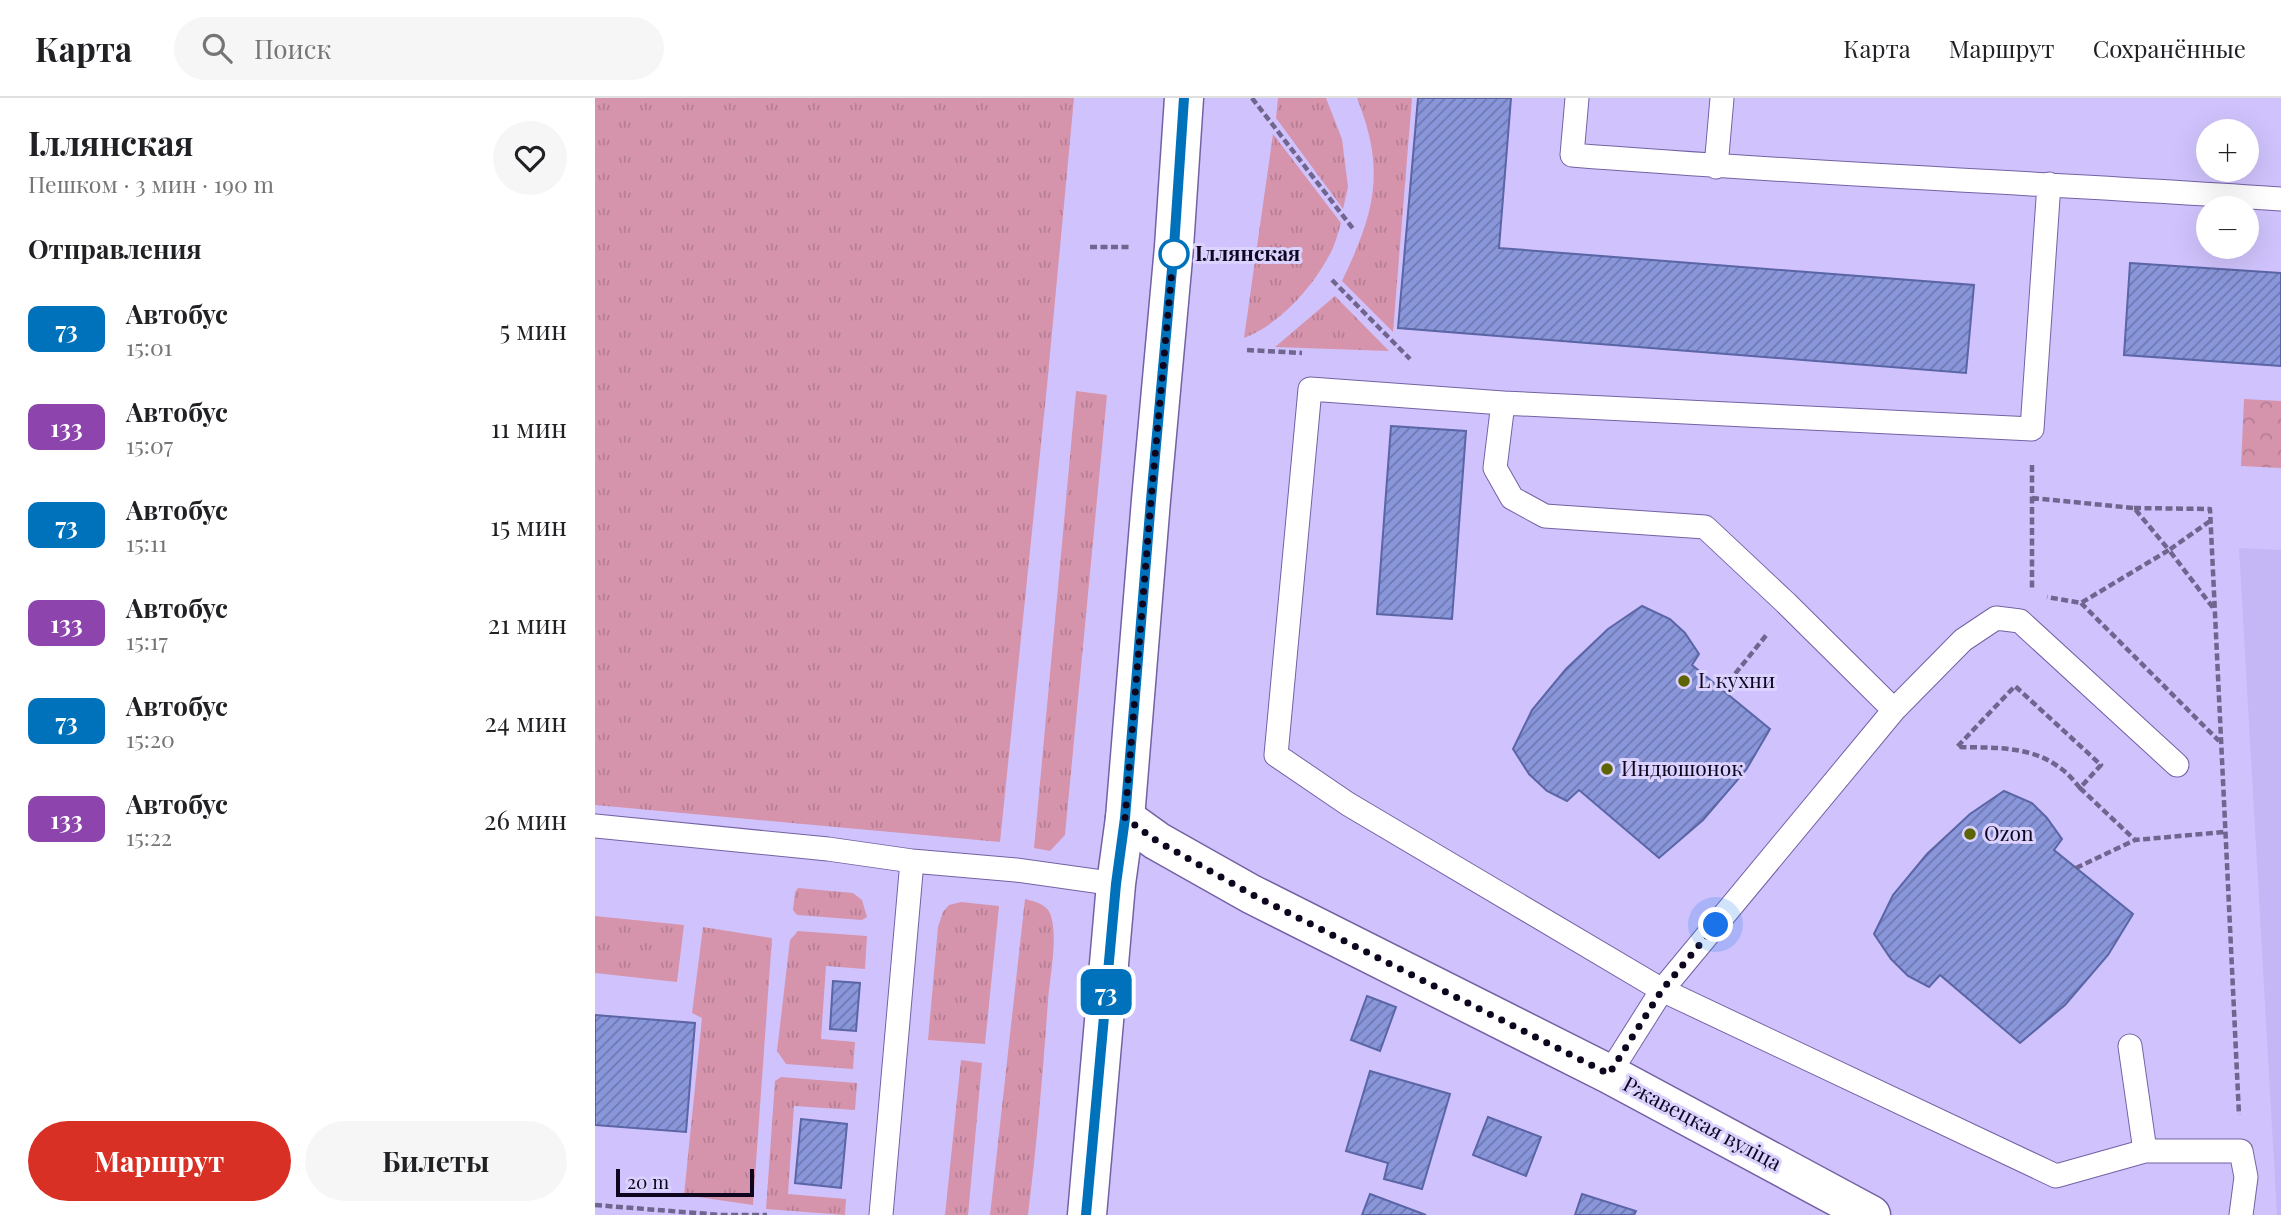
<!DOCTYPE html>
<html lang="ru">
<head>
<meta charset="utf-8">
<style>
  body { margin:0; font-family:"Playfair Display",serif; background:#f6f6f6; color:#202124; height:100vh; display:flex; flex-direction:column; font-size:26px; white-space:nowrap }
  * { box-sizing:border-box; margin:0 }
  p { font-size:23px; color:#757577 }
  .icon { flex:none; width:38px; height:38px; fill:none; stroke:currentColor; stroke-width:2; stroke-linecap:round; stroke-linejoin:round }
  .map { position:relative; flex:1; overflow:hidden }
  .panel { display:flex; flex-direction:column; background:#fff; width:595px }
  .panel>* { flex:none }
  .badge { padding:0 14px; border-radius:10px; font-size:24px; line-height:46px }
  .controls { position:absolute; left:1601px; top:21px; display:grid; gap:14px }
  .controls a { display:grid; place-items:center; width:63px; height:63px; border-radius:50%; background:#fff; box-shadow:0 7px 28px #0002; font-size:35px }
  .scale { position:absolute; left:21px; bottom:18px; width:138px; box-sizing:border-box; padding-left:7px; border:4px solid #0e061e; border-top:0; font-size:19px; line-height:24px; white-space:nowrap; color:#0e061e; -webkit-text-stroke:5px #dcd2ff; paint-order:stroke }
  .you { position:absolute; width:35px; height:35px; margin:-18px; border:5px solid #fff; border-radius:50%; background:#1a73e8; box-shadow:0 0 0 10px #1a73e833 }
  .map>.badge { position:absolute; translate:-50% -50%; box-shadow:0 0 0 4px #fff }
  h2 { padding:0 28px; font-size:26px; line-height:63px }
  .round { display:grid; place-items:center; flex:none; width:74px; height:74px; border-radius:37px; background:#f6f6f6 }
  .summary { display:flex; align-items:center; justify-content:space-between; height:119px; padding:0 28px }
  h1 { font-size:33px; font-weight:700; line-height:52px }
  .action { display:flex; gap:14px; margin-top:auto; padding:14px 28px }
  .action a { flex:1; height:80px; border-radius:42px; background:#d93025; color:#fff; font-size:28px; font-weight:700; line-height:80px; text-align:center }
  .action a+a { background:#f6f6f6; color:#202124 }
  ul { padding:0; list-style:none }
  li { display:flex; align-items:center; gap:21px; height:98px; padding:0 28px }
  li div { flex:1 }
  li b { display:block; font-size:26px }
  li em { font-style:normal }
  li .badge { min-width:77px; font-weight:700; text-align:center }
  header { display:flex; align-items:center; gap:42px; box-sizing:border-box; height:98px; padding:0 35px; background:#fff; border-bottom:2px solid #e0e0e0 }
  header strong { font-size:33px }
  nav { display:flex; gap:38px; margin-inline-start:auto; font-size:24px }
  .search { width:490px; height:63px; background:#f6f6f6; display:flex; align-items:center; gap:18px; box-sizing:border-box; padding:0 24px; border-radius:38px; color:#757577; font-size:26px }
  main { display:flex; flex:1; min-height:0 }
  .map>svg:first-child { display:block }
</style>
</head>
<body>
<header>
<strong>Карта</strong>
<div class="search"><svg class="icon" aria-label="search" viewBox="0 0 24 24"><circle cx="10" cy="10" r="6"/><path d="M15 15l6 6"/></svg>Поиск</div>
<nav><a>Карта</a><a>Маршрут</a><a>Сохранённые</a></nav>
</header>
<main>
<section class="panel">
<div class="summary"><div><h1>Іллянская</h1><p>Пешком · 3 мин · 190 m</p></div><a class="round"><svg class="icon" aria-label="heart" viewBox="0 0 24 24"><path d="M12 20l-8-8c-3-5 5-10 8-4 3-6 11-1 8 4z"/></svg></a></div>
<h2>Отправления</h2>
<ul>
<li><span class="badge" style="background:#0072bc;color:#fff">73</span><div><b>Автобус</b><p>15:01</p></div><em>5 мин</em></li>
<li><span class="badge" style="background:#8e44ad;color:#fff">133</span><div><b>Автобус</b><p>15:07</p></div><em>11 мин</em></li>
<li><span class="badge" style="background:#0072bc;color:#fff">73</span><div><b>Автобус</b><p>15:11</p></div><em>15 мин</em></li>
<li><span class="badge" style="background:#8e44ad;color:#fff">133</span><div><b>Автобус</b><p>15:17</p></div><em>21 мин</em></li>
<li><span class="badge" style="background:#0072bc;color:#fff">73</span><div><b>Автобус</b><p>15:20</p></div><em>24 мин</em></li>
<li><span class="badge" style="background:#8e44ad;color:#fff">133</span><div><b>Автобус</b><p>15:22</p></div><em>26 мин</em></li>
</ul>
<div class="action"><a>Маршрут</a><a>Билеты</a></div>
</section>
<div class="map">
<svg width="1686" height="1117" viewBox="0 0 1686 1117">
  <defs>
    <pattern id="grass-tufts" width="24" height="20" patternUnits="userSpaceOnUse" patternTransform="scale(1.75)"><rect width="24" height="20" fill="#d594ac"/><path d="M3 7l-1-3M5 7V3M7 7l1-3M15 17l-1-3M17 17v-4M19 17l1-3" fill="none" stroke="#b67e94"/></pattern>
    <pattern id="park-crowns" width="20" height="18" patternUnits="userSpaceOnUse" patternTransform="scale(1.75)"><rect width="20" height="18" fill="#d594ac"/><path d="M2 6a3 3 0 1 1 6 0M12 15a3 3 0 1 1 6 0" fill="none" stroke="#b67e94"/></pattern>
    <pattern id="building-hatch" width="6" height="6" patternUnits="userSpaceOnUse" patternTransform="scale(1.75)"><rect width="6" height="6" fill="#8996da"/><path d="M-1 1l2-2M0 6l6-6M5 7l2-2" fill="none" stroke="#6e78b0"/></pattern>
  </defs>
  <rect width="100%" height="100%" fill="#d0c3fd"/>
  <!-- built -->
  <path fill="#c5b6f6" d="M1644 450 1686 452V1117H1682Z"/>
  <!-- grass -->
  <path fill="url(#grass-tufts)" d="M0 0H479L452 288 405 744 0 707Z
    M683 0H731L747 41 753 89 748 111 681 20Z
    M762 0H817L798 234 747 183C780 114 791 73 762 0Z
    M678 36 746 125C743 135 740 147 735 156 717 190 685 226 649 240Z
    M740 198 794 253 680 249Z
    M481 293 512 297 470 737 455 753 439 750Z
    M203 790 258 795 267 802 272 819 267 822 202 817 198 812 200 794Z
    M430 801C442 804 455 807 457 822 462 847 455 877 453 903 448 974 442 1046 433 1117H395Z
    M366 804 404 808 390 946 333 942 343 829 348 814 354 807Z
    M0 818 89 827 82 884 0 875Z
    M108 829 177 840 158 1107 89 1097 107 920 97 915Z
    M203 833 272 838 270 871 231 868 226 941 260 944 258 971 191 966 182 953 195 842Z
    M366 962 387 965 373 1117H350Z
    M186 979 262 985 260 1012 199 1008 193 1096 251 1101 250 1117 171 1111 180 983Z"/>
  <!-- park -->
  <path fill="url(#park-crowns)" d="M1649 301 1686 303V370L1646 368Z"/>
  <!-- building -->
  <path fill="url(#building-hatch)" stroke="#5b65a6" stroke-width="2" d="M823 0H916L904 150 1379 187 1371 275 803 230Z
    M1535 165 1686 175V268L1529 257Z
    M796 328 871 333 857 521 782 516Z
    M1047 508 1075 521 1090 535 1104 556 1097 567 1175 631 1151 672 1108 722 1064 760 984 692 972 703 952 693 934 676 918 651 937 612 971 571 1013 531Z
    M1409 693 1437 705 1452 720 1467 741 1459 752 1538 816 1513 857 1470 907 1425 945 1345 877 1334 889 1313 878 1296 861 1279 836 1298 797 1332 756 1375 716Z
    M238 883 265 885 261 933 235 931Z
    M772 898 801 909 785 953 756 942Z
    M0 917 100 925 91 1034 0 1027Z
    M775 973 855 996 827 1091 789 1081 793 1065 751 1053Z
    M893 1019 946 1039 931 1078 878 1057Z
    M206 1021 252 1026 246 1090 200 1085Z
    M775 1096 831 1117H767Z
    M987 1096 1041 1113 1039 1117H980Z"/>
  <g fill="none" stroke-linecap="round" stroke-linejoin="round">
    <defs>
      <path id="service" d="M982 0 977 57C1213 76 1450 85 1686 101
        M1121 69 1127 0
        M1454 86 1437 331 908 305 715 291 681 657 753 706 1067 892 1461 1078 1550 1053 1535 948
        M908 305 900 370 917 400 950 418 1110 429 1191 505 1299 612
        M0 728 233 751 317 763 421 772 521 786
        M1014 976 1067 892 1299 612 1368 542 1401 520 1425 523 1582 667
        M1550 1053H1646L1651 1079 1646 1117
        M286 1117 317 763"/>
      <path id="minor" d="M530 720 562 743 656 796 1014 976 1276 1117"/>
      <path id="tertiary" d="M492 1117 521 786 530 720 556 402 579 149 589 0"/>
    </defs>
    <!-- service casing -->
    <use href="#service" stroke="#7461a4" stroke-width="25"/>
    <!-- minor casing -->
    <use href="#minor" stroke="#7461a4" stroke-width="41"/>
    <!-- tertiary casing -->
    <use href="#tertiary" stroke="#7461a4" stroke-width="41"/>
    <!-- path -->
    <path stroke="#6f658e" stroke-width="4.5" stroke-dasharray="7 3.5" stroke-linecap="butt" d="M657 0 759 132
      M495 149H536
      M737 182 815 261
      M652 252 707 255
      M1437 367V491
      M1437 400 1539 410 1574 452 1486 505 1452 499
      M1539 410 1615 411 1644 1017
      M1615 423 1574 452 1619 511
      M1486 505 1624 643
      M1127 592 1173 535
      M1485 690C1479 683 1473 675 1465 670 1436 647 1397 650 1362 649L1420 588 1506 667 1485 690 1540 742 1629 734
      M1481 770 1540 742
      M0 1107 126 1117H172"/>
    <!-- service -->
    <use href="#service" stroke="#fff" stroke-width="23"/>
    <!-- minor -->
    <use href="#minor" stroke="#fff" stroke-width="38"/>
    <!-- tertiary -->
    <use href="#tertiary" stroke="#fff" stroke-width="38"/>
  </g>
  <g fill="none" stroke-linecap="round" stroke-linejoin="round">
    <defs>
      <path id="line" d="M491 1117 521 786 530 720 556 402 579 149 589 0"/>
    </defs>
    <!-- line casing -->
    <use href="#line" stroke="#fff" stroke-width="16"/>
    <!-- line -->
    <use href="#line" stroke="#0072bc" stroke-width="10"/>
    <!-- walk -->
    <path stroke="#0e061e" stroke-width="7" stroke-dasharray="0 12.6" d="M579 156V149L556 402 530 720 562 743 656 796 1014 976 1067 892 1121 827"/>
  </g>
  <!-- markers -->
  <circle fill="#fff" stroke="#0072bc" stroke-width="3.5" cx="579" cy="156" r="14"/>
  <g fill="#5c6403" stroke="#dcd2ff" stroke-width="2.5">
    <circle cx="1089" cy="583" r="7"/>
    <circle cx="1012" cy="671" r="7"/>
    <circle cx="1375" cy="736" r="7"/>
  </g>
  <g text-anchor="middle" stroke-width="6" stroke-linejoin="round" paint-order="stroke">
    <!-- stop labels -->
    <g font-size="21" font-weight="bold" fill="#0e061e" stroke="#dcd2ff" text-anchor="start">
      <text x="600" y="163">Іллянская</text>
    </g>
    <!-- poi labels -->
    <g font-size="21" fill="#0e061e" stroke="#dcd2ff" text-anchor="start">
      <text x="1103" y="590">L кухни</text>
      <text x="1026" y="678">Индюшонок</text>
      <text x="1389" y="743">Ozon</text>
    </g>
    <!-- street labels -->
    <g font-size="21" fill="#0e061e" stroke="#dcd2ff">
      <text transform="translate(1107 1026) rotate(28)" y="7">Ржавецкая вуліца</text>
    </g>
  </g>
</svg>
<div class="controls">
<a>+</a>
<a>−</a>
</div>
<div class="scale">20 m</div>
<div class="you" style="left:1121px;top:827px"></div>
<b class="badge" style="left:511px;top:894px;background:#0072bc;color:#fff">73</b>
</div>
</main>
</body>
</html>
